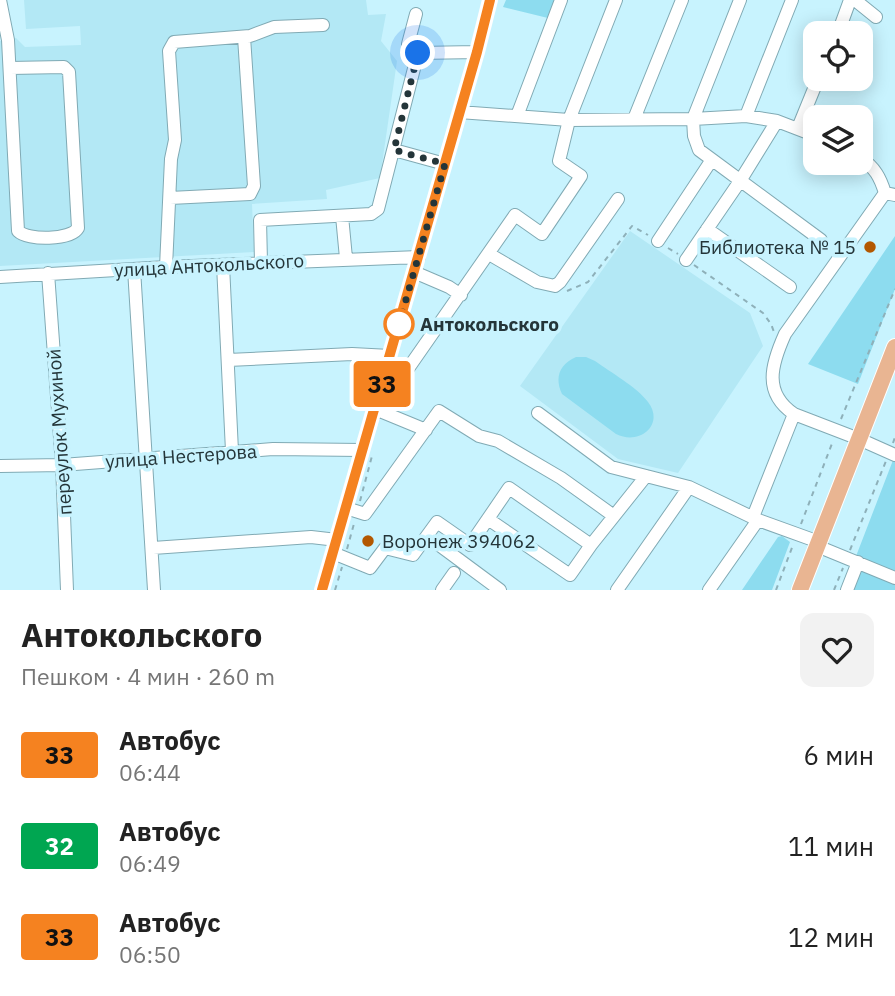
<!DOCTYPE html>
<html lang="ru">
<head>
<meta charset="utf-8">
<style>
  body { margin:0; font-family:"IBM Plex Sans",sans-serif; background:#f2f2f2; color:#222; height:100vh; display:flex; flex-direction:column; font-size:26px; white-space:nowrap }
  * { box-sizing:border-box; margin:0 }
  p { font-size:23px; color:#767676 }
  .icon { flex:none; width:38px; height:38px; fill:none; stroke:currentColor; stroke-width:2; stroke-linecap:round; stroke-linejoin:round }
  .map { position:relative; height:590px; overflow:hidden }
  .details { display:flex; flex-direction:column; background:#fff; flex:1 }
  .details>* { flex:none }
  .badge { padding:0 14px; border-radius:5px; font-size:24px; line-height:46px }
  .controls { position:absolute; left:803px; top:21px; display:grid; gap:14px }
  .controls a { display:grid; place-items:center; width:70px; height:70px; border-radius:14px; background:#fff; box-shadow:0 4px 18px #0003; font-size:35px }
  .you { position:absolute; width:35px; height:35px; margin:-18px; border:5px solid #fff; border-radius:50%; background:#1a73e8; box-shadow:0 0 0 10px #1a73e833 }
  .map>.badge { position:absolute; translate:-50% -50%; box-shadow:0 0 0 4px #fff }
  .round { display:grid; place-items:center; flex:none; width:74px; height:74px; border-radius:14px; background:#f2f2f2 }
  .overview { display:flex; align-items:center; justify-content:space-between; height:119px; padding:0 21px }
  h1 { font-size:33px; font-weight:700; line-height:52px }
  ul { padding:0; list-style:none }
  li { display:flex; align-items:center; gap:21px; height:91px; padding:0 21px }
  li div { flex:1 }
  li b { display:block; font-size:26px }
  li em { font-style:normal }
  li .badge { min-width:77px; font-weight:700; text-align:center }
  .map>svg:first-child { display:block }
</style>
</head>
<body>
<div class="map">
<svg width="895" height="590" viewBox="0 0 895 590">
  <rect width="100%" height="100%" fill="#c8f3fe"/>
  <!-- built -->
  <path fill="#b3e8f5" d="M24 0H366L368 15 386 14 381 41 397 61 380 178 326 190 327 199 252 204 254 252 0 266V41L16 38 25 47 81 45 80 26 26 29Z
    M630 231 750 313 763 346 678 473 618 459 520 386Z"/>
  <!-- green -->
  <path fill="#8ddcef" d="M506 0H559L552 19 503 7Z
    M895 236V289L858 384 808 364Z
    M576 357H586L595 361C610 372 637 387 648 402 665 424 640 446 616 434L562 394C554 377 560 364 576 357Z
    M895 455V590H843Z
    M782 536 790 542 772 590H742L778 537Z"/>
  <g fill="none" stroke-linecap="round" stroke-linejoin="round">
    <defs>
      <path id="minor" d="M0 0 8 40 18 231C28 241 71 240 78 228L69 72 64 67 10 68
        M740 0 693 119 694 136 699 150 821 240
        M855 0 876 17
        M838 33 850 0
        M418 53 477 52
        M459 112 569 120 693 119 746 116 777 121 816 136
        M517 116 561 0
        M746 116 792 0
        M634 119 682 0
        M861 119 864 120 866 132 861 144
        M798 128 818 79
        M394 150 445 164
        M861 158C875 168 880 177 885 193L895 195
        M170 198 250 194 254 186 244 37
        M342 216 346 258
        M707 229 790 287
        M658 241 711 161
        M489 254 537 282 555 286 560 282 618 199
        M686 260 740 181 777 121
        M261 262 260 220 371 214 378 209 418 53 408 44 416 14
        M223 265 232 451
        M166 267 171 159 175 140 169 51 174 42 250 36 274 27 323 25
        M134 269 154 590
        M414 272 449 287 461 295
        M48 273 62 465 67 590
        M0 277 166 267 419 257
        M228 360 352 354 390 356
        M386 369 405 373 515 215 542 234 581 176 559 161 569 120 616 0
        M375 409 426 430
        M538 413 611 467 689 487 758 520 819 542
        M794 414 859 439 895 455
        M0 466 62 465 273 449 362 450
        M346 508 365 514 439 411 479 436 498 441 561 478 614 516
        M753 517 794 414C763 393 771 365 785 334L885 193
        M488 519 570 575 591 545 646 476
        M427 536 500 590
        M817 546 895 578
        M153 548 311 537 337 540
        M333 553 370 568 385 548 413 555 437 522 470 545 509 488 591 545
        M322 590 477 52 490 0
        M442 590 454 573
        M617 590 689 487
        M709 590 758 520
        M847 590 858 562"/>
      <path id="major" d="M800 590 895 347"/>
    </defs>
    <!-- minor casing -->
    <use href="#minor" stroke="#81aab4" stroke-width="14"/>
    <!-- major casing -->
    <use href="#major" stroke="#fff" stroke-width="18"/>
    <!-- path -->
    <path stroke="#8eb0b9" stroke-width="2" stroke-dasharray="5 5" stroke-linecap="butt" d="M668 248 678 254
      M694 265 763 313 771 324 774 332
      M567 291 588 282 632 226 648 235
      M841 419 895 289
      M893 443 895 437
      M360 501 372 456
      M801 524 833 441
      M347 549 355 520
      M850 550 886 461
      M335 590 342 567
      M776 590 793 545
      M834 590 843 568"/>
    <!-- minor -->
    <use href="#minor" stroke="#fff" stroke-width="12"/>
    <!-- major -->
    <use href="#major" stroke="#e9b592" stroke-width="16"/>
  </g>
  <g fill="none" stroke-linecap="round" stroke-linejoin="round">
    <defs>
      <path id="line" d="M322 590 477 52 490 0"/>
    </defs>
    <!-- line casing -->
    <use href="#line" stroke="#fff" stroke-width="16"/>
    <!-- line -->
    <use href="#line" stroke="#f58220" stroke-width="10"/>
    <!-- walk -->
    <path stroke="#243539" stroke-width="7" stroke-dasharray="0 12.6" d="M399 324 445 164 394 150 418 53"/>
  </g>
  <!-- markers -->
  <g fill="#b35700" stroke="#c8f3fe" stroke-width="2.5">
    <circle cx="870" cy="247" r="7"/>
    <circle cx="368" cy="541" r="7"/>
  </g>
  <circle fill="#fff" stroke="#f58220" stroke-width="3.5" cx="399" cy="324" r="14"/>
  <g text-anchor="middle" stroke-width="7" stroke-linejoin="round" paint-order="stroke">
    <!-- poi labels -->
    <g font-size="19" fill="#243539" stroke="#c8f3fe" text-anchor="end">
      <text x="856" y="254">Библиотека № 15</text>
      <text x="382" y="548" text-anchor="start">Воронеж 394062</text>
    </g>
    <!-- street labels -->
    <g font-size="19" fill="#243539" stroke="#c8f3fe">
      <text transform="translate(209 265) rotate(-3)" y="7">улица Антокольского</text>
      <text transform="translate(59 432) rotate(-94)" y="7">переулок Мухиной</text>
      <text transform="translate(181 456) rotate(-4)" y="7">улица Нестерова</text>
    </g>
    <!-- stop labels -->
    <g font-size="19" font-weight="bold" fill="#243539" stroke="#c8f3fe" text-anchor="start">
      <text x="420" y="331">Антокольского</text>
    </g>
  </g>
</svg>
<div class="controls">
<a><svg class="icon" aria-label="locate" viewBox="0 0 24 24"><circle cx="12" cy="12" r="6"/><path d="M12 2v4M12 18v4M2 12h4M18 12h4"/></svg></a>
<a><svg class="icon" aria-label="layers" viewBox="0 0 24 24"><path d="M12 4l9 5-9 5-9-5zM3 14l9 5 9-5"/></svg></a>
</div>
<div class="you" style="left:418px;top:53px"></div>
<b class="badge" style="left:382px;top:384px;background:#f58220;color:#111">33</b>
</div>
<section class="details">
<div class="overview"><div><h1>Антокольского</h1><p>Пешком · 4 мин · 260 m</p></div><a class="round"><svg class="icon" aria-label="heart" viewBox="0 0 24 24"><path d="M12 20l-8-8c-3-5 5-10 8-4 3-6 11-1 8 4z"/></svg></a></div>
<ul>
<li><span class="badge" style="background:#f58220;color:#111">33</span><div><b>Автобус</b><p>06:44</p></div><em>6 мин</em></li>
<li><span class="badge" style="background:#00a651;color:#fff">32</span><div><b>Автобус</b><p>06:49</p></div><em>11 мин</em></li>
<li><span class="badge" style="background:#f58220;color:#111">33</span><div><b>Автобус</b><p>06:50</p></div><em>12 мин</em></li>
</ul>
</section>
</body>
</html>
